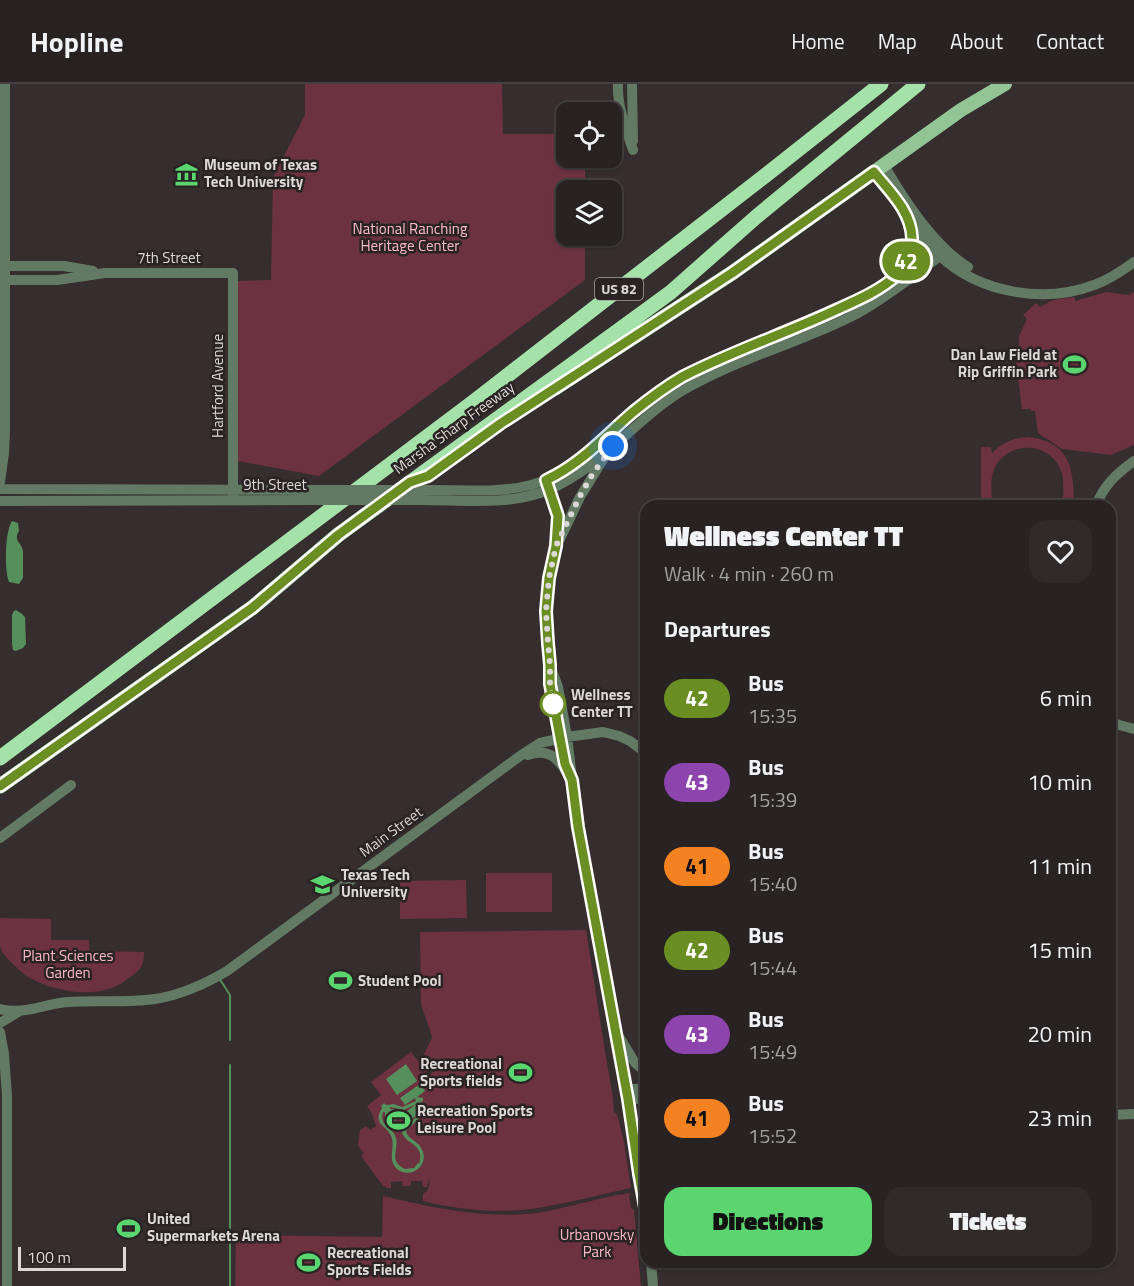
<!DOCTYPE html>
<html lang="en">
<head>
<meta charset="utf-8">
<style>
  body { margin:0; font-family:"Titillium Web",sans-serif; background:#302a2a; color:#f1f3f6; height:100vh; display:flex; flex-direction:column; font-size:22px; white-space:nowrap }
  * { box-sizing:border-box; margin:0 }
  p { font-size:20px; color:#a5a4a5 }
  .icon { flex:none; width:33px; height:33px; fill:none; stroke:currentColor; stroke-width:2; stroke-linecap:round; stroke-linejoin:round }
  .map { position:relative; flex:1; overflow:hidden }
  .sheet { position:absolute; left:640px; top:416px; width:476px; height:768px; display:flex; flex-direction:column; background:#282222; border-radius:18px; box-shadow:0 2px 4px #0004,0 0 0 2px #443f40 }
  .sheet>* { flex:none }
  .badge { padding:0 12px; border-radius:20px; font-size:21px; line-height:39px }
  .controls { position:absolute; left:556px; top:18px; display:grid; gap:12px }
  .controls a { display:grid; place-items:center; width:66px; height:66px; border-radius:12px; background:#282222; box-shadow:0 2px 4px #0004,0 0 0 2px #443f40; font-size:30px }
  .scale { position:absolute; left:18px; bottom:15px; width:108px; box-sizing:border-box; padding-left:6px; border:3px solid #ddd8d8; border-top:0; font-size:16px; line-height:21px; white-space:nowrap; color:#ddd8d8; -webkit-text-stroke:4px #2a2324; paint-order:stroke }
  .you { position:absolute; width:30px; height:30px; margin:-15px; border:4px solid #fff; border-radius:50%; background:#1a73e8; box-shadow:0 0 0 9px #1a73e833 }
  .map>.badge { position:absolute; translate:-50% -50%; box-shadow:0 0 0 3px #fff }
  h2 { padding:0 24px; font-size:22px; line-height:54px }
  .round { display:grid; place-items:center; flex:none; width:63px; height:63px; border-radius:18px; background:#302a2a }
  .head { display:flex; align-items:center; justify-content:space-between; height:102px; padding:0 24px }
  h1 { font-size:28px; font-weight:800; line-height:45px }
  .primary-button { display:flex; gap:12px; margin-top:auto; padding:12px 24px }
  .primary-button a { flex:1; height:69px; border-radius:18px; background:#5ad56f; color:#111; font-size:24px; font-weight:800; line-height:69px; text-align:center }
  .primary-button a+a { background:#302a2a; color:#f1f3f6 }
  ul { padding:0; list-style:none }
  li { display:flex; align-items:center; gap:18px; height:84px; padding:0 24px }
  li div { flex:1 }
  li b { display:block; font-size:22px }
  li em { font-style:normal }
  li .badge { min-width:66px; font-weight:700; text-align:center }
  header { display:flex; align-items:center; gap:36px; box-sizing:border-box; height:84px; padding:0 30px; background:#282222; border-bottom:2px solid #443f40 }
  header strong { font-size:28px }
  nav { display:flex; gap:33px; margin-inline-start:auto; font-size:21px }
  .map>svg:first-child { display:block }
</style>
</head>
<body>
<header>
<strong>Hopline</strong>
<nav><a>Home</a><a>Map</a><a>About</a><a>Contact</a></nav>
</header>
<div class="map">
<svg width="1134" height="1202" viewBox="0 0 1134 1202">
  <rect width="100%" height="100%" fill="#352d2e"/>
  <!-- green -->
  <path fill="#6c3240" d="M305 0H502L503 50H567V74H585V106H567V152H585V196L319 392 237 377 235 197 271 196 273 93 305 31Z
    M1106 208 1130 211V209H1134V361L1111 371 1062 365 1038 349 1035 327H1031V325H1022L1015 270 1019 269V252L1027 235 1023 231 1036 219 1040 223 1053 216 1075 213V217Z
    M1027 353C1071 357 1074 386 1074 421H1063C1063 409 1065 395 1060 384 1046 355 1003 358 993 388 990 399 992 411 992 421H981V363H991L992 369C1002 359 1013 354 1027 353Z
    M486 789H552V828H486Z
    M466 796 467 834 400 835V797Z
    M0 834 51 835V856H89V867L144 868C144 883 140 886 129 894 102 917 57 909 28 893 23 890 18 885 14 881 8 875 2 870 0 862 0 854 0 843 0 834Z
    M586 846C595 902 603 958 613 1014L614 1028 617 1030 624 1058 631 1104C602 1110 573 1118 544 1123 505 1130 462 1127 423 1117V1110C429 1107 430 1100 429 1095L427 1103H423L422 1097H411V1102H403L402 1097 391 1098V1104H386V1102H383L361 1072 364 1069 358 1062 360 1046 366 1042 370 1046 376 1042 372 1030 367 1022 381 1011 371 998 411 968 427 988 425 990 428 994 434 986 424 970 432 954 431 949 421 921 420 848Z
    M631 1109 629 1112 631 1124 634 1126 641 1202H235L236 1151 382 1153 383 1112C434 1124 485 1135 537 1129 569 1124 599 1113 631 1109Z"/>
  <!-- water -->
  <path fill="#558f5c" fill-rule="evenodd" d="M12 437 18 439 19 447C13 457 21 457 23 467V494L19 500 9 498C4 486 5 447 12 437Z
    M16 526 22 530 25 533 26 560 23 564 16 567 13 566 12 560V531L14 527Z
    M406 980 417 997 397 1011 386 995Z
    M420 1000 425 1007 417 1013 423 1014V1017L421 1018 426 1023 425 1029 406 1047C408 1056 420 1057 423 1068 428 1084 408 1096 396 1084 387 1075 396 1062 391 1052 386 1040 372 1041 382 1024L381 1022 384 1019 386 1021 394 1020 402 1023 416 1017 415 1014 405 1021 400 1014ZM416 1020 406 1028 411 1035 422 1029 405 1042 402 1049C408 1062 425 1060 419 1080L418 1079 414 1084 405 1085C388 1077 399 1067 396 1054 393 1042 379 1043 383 1028H385V1034L391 1035 393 1038 396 1036 394 1033 396 1028 393 1025H390V1023L404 1026Z"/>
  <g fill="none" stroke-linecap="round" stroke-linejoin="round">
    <!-- stream -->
    <path stroke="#558f5c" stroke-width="2" d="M219 894 230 911V956
      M230 1202V981"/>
    <!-- minor -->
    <path stroke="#627a63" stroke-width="10" d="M618 0C617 23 626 45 633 66
      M632 0 633 57
      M884 81C903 115 935 163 968 183
      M874 88C883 99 892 109 900 121 913 138 924 156 939 171 979 209 1044 220 1094 201 1108 196 1122 187 1134 178
      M1 182H64L93 187
      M901 187C912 170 914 156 909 136
      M0 196H57L105 189H233V416
      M0 398 4 369 5 348V0
      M547 399 558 432 556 462 549 494 546 527 548 559 550 581V600L561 661
      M0 405 319 406
      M435 406C467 406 500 409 531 401 572 390 600 358 631 331 647 316 664 304 682 293 742 263 806 244 865 212 889 199 911 181 934 165L943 164
      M422 416C463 416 509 422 548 406 602 384 637 332 687 304 741 273 803 258 858 229 887 213 913 192 940 172L943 164
      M0 417 305 416
      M1096 422C1103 402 1117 389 1134 377
      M560 455 580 413 604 374
      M550 581 558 603 567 653 578 743 628 1015 646 1129
      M1110 637 1119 641 1134 645
      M528 671C551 663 560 677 571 695
      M0 754 71 701
      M0 925C24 931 43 920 68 918 97 916 126 919 155 915 181 911 205 900 227 887L520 672 540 659 567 653 603 648 619 652 630 657 646 669
      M0 939 18 928
      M0 948 4 970 7 1012V1202
      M620 954 635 979 646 988
      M626 1005H646
      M628 1015H646
      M1110 1031 1134 1030
      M651 1178 653 1202"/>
    <!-- major -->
    <path stroke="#92c496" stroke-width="14" d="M874 88 961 26 1005 0"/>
    <!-- highway -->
    <path stroke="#a4e2aa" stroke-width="15" d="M555 304 732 189 874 88
      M0 674 472 319 766 91 881 0
      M0 702 252 524 338 451 671 208 756 133 918 0"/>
    <!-- minor-bridge -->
    <path stroke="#627a63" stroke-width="10" d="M319 406H435
      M305 416H422"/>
  </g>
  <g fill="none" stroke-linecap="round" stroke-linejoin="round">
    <defs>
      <path id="line" d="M0 702 252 524 338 451 410 398 428 392 500 340 732 189 874 88C890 108 911 127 912 154 913 166 906 183 897 191 881 206 858 216 838 225 787 249 732 267 682 293 665 303 649 315 633 328 605 352 581 380 546 396L558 432 556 462 549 494 546 527 548 559 550 581V600L565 680 572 696 578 743 628 1015 639 1090 646 1129"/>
    </defs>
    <!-- line casing -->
    <use href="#line" stroke="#fff" stroke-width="14"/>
    <!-- line -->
    <use href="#line" stroke="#6b8e23" stroke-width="9"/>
    <!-- walk -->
    <path stroke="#ddd8d8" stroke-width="6" stroke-dasharray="0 10.8" d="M553 620 550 600V581L548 559 546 527 549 494 556 462 580 412 592 391 613 362"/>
  </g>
  <!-- icons -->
  <defs>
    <symbol id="museum-bare" viewBox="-9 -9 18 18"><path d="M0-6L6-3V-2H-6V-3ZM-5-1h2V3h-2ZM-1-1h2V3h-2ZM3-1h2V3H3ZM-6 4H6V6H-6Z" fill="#5ad56f" stroke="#2a2324" stroke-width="2.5" paint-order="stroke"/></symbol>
    <symbol id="stadium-bare" viewBox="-9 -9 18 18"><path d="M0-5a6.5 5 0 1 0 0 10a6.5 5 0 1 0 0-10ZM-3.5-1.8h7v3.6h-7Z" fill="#5ad56f" stroke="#2a2324" stroke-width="2.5" paint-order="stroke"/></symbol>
    <symbol id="university-bare" viewBox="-9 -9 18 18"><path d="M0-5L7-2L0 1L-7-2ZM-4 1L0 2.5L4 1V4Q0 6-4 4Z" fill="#5ad56f" stroke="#2a2324" stroke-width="2.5" paint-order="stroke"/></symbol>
  </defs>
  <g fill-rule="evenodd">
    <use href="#museum-bare" x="170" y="74" width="33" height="33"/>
    <use href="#stadium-bare" x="1058" y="264" width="33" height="33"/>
    <use href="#university-bare" x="306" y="784" width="33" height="33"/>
    <use href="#stadium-bare" x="324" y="880" width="33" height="33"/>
    <use href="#stadium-bare" x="504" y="972" width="33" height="33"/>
    <use href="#stadium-bare" x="382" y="1020" width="33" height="33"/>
    <use href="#stadium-bare" x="112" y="1128" width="33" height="33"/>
    <use href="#stadium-bare" x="292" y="1162" width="33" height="33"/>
  </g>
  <!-- markers -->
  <circle fill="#fff" stroke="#6b8e23" stroke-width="3" cx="553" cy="620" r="12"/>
  <g text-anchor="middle" stroke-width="5" stroke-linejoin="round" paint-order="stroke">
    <!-- shield labels -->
    <rect fill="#2a2324" stroke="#a7a2a2" stroke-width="1.5" x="595" y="194" width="48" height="22" rx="4.5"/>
    <g font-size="14" font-weight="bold" fill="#ddd8d8">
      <text x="619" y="210">US 82</text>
    </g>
    <!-- poi labels -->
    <g font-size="15" font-weight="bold" fill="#ddd8d8" stroke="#2a2324" text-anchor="start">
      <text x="204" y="86">Museum of Texas<tspan x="204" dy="17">Tech University</tspan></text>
      <text x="1057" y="276" text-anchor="end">Dan Law Field at<tspan x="1057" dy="17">Rip Griffin Park</tspan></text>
      <text x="341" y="796">Texas Tech<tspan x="341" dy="17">University</tspan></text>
      <text x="358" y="902">Student Pool</text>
      <text x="502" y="985" text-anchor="end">Recreational<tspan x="502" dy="17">Sports fields</tspan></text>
      <text x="417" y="1032">Recreation Sports<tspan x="417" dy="17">Leisure Pool</tspan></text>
      <text x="147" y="1140">United<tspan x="147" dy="17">Supermarkets Arena</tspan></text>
      <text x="327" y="1174">Recreational<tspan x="327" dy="17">Sports Fields</tspan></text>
    </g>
    <!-- park labels -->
    <g font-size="15" fill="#fcbac6" stroke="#2a2324">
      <text x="410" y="150">National Ranching<tspan x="410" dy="17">Heritage Center</tspan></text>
      <text x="68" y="877">Plant Sciences<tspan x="68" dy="17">Garden</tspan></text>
      <text x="597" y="1156">Urbanovsky<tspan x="597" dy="17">Park</tspan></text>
    </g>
    <!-- street labels -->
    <g font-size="15" fill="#ddd8d8" stroke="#2a2324">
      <text x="169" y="179">7th Street</text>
      <text transform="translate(218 302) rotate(-90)" y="5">Hartford Avenue</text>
      <text transform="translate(454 344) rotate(-36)" y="5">Marsha Sharp Freeway</text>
      <text x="275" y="406">9th Street</text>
      <text transform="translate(391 748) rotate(-36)" y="5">Main Street</text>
    </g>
    <!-- stop labels -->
    <g font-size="15" font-weight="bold" fill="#ddd8d8" stroke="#2a2324" text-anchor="start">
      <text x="571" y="616">Wellness<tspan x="571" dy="17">Center TT</tspan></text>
    </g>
  </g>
</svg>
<div class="controls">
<a><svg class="icon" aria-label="locate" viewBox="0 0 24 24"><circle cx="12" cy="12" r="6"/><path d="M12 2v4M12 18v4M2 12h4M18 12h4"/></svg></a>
<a><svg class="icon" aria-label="layers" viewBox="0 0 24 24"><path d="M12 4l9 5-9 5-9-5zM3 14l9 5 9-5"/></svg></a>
</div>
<div class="scale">100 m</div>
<div class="you" style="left:613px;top:362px"></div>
<b class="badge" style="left:906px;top:177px;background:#6b8e23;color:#fff">42</b>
<section class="sheet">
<div class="head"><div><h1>Wellness Center TT</h1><p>Walk · 4 min · 260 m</p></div><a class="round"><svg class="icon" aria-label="heart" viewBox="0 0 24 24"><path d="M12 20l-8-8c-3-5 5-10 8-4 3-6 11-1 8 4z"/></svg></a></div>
<h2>Departures</h2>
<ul>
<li><span class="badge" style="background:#6b8e23;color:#fff">42</span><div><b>Bus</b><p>15:35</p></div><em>6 min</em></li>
<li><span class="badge" style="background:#8e44ad;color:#fff">43</span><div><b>Bus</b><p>15:39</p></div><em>10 min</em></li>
<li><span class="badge" style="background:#f58220;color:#111">41</span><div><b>Bus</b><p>15:40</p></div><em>11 min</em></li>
<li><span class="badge" style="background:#6b8e23;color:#fff">42</span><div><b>Bus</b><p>15:44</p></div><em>15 min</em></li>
<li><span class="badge" style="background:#8e44ad;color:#fff">43</span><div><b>Bus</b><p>15:49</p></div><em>20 min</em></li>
<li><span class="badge" style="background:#f58220;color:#111">41</span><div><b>Bus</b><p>15:52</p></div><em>23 min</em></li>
</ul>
<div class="primary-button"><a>Directions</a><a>Tickets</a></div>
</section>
</div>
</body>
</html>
